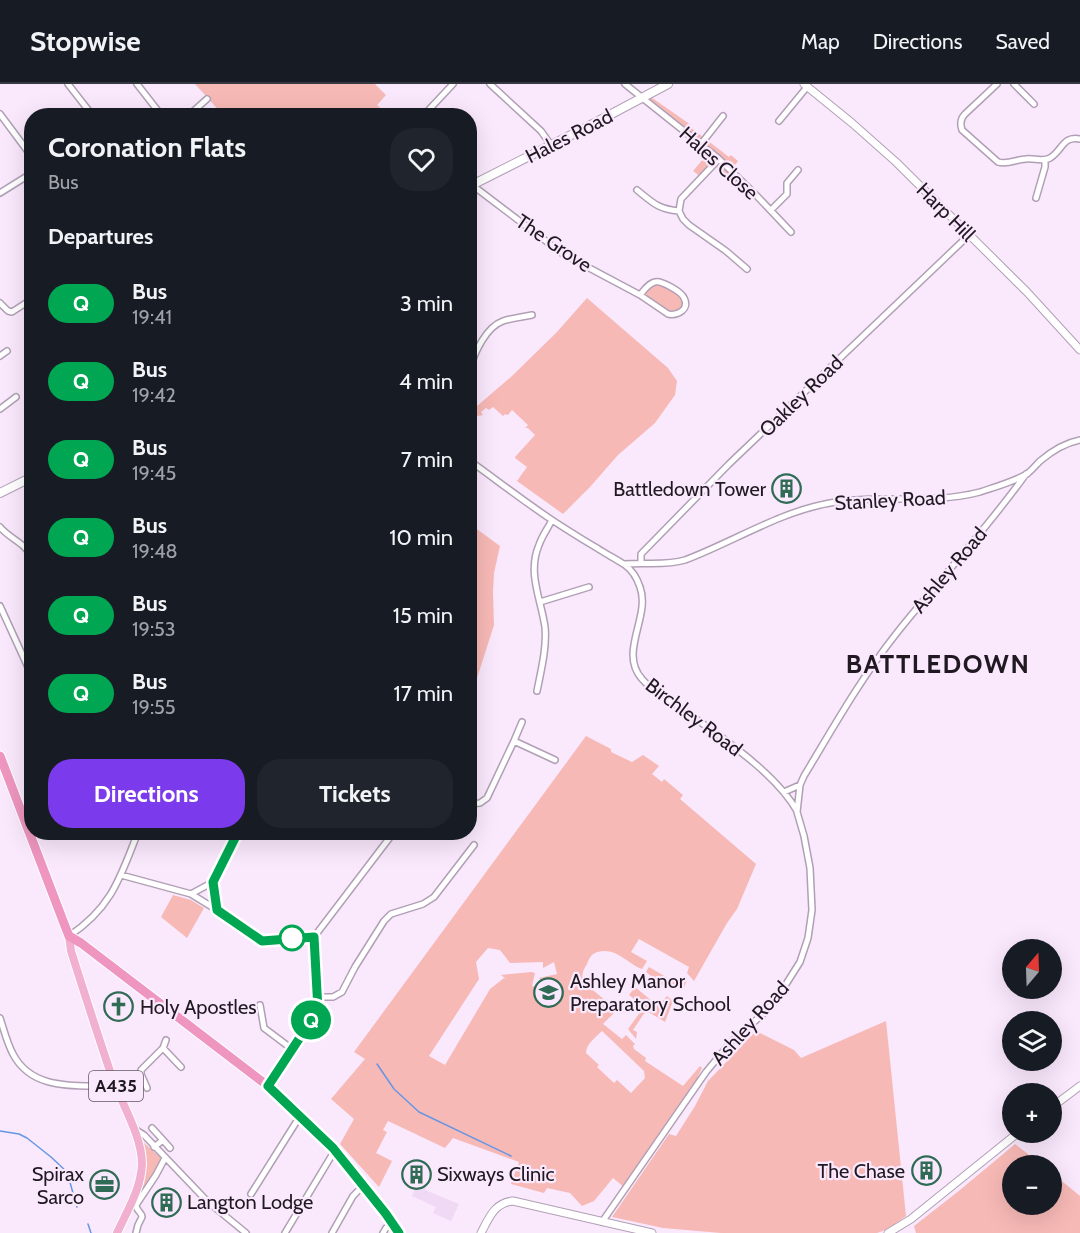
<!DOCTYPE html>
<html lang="en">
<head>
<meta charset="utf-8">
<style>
  body { margin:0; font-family:Cabin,sans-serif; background:#20242c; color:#f1f3f6; height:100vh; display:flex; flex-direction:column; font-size:22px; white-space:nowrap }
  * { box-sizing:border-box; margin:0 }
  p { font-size:20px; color:#9ea1a6 }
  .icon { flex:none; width:33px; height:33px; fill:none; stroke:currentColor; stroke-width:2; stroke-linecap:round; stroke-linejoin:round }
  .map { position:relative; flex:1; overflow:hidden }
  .drawer { position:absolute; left:24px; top:24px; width:453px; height:732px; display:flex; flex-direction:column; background:#171b24; border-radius:24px; box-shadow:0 6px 24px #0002 }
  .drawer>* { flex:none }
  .badge { padding:0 12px; border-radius:20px; font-size:21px; line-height:39px }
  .needle { width:39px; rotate:19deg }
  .buttons { position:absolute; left:1002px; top:855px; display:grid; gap:12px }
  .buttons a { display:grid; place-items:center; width:60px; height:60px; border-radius:50%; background:#171b24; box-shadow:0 6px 24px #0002; font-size:30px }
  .map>.badge { position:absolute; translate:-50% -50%; box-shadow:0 0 0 3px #fff }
  h2 { padding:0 24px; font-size:22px; line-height:54px }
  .round { display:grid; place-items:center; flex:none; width:63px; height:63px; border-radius:24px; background:#20242c }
  .overview { display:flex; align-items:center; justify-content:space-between; height:102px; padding:0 24px }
  h1 { font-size:28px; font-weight:800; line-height:45px }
  .cta { display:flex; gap:12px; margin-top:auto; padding:12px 24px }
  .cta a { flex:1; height:69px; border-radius:24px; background:#7c3aed; color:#fff; font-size:24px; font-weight:800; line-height:69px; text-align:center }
  .cta a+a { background:#20242c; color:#f1f3f6 }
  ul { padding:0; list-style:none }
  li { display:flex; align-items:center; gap:18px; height:78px; padding:0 24px }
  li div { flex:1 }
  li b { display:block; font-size:22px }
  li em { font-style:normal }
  li .badge { min-width:66px; font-weight:700; text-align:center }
  header { display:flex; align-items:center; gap:36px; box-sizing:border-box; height:84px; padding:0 30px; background:#171b24; border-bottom:2px solid #363941 }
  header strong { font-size:28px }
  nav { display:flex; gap:33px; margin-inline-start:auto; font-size:21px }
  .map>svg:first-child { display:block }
</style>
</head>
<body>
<header>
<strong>Stopwise</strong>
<nav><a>Map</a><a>Directions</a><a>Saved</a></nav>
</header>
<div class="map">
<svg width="1080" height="1149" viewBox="0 0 1080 1149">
  <rect width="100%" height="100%" fill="#fae8fd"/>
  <!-- built -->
  <path fill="#f0d9f4" d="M417 1099 426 1103 425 1106 459 1120 451 1137 433 1129 436 1123 412 1112Z"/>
  <!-- green -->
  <path fill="#f7b9b6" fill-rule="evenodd" d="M195 0H375L386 11 377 21 388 31H223Z
    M648 11 691 41 690 43 729 73 731 71 738 77 731 86 740 95 735 100 714 81 701 93 693 87 709 68 642 14Z
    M654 198 682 210 685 222 673 231 640 211Z
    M587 214 668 284 677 297 675 311 655 339 618 371 590 403 563 430 517 397 527 383 515 374V373L535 351 528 344H525L528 341 512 326 508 331 505 330 503 332 493 323 489 326 486 324 481 328 483 331 472 333 470 332V328L512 292 557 248Z
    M470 440 500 462 494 489 493 508 494 541 471 613H470Z
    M586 652 611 665V668L632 678 643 671 659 682 652 690 662 698 664 695 683 711 680 715 756 780 737 825 727 839 694 897 687 889 689 883 639 855 631 868 647 877 642 885C628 880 620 867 604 867 602 867 596 868 595 869 591 870 588 877 587 880 583 886 581 891 583 898L617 926 603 940 622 955 626 951 635 960 633 962 634 965 646 974 645 977 683 1002 700 982 702 984 698 992 700 994 624 1103 613 1094 594 1117 582 1122 570 1109 547 1104 544 1109 511 1100 519 1078 453 1054 445 1064 388 1037 383 1046 387 1048 376 1069 392 1077 379 1103 340 1060 354 1035 331 1015 365 975 354 968ZM488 864 500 866 510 879 543 878V884L554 878 557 890 539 894 545 901 542 907 537 903 532 902 535 889 531 888 501 891 506 895 504 894 490 905 445 981 429 972 479 895 476 878ZM602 947 644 987 645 994 631 1009 617 996 614 999 597 983 599 981 586 969C586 960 596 953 602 947Z
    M173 811 191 816 204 824 187 854 161 833Z
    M649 883 673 897 674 895 680 899 683 893 687 896 683 906 669 899 665 903 646 888Z
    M635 903 658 922 667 912 673 917 665 938 647 927 643 931 633 946 637 948 636 955 628 945 644 923 629 911Z
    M886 937 906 1132 888 1145 877 1149H721L663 1144 612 1133 669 1050 676 1052 695 1022 708 997 756 947 794 966 801 974Z
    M143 1058 161 1074 157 1084 141 1111 139 1109C147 1092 148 1076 143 1058Z
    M1015 1060 1042 1081 1012 1082V1120H1052V1089L1080 1112V1149H916L914 1142 960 1106Z"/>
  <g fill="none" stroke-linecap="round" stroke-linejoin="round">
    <!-- stream -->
    <path stroke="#6596e5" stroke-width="1.5" d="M377 980 394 1005 419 1028 511 1072
      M0 1047 19 1050 27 1054 51 1073 67 1088 77 1123
      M88 1140 91 1149"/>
    <defs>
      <path id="minor" d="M68 0 93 32
        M137 0 162 32
        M490 0 541 47 551 61
        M625 0 719 75 755 110 791 148
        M997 0 965 30C960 35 960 40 962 46L998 78C1008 81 1017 75 1026 75 1034 74 1043 78 1050 74 1062 67 1063 51 1080 55
        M1014 0 1034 20
        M0 30 32 73
        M188 32 207 15
        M423 32 453 0
        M779 37 807 3
        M701 60 723 32
        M719 75 681 115 679 127 683 135 689 141 726 167 747 185
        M472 101 563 170 640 211 668 230C678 232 690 225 684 214 682 208 661 196 655 198 649 199 644 206 640 211
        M637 106C653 119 658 125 679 127
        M0 109 32 89
        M1036 114 1045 83V76
        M771 126 787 110V99L798 86
        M0 219 8 227 12 228 32 215
        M0 272 7 267
        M470 284C475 268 486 243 503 237 512 234 522 233 532 231
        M0 325 16 313
        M470 377C498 397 526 419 555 438 569 447 583 456 597 464 606 470 616 475 625 481 632 486 637 494 640 503 651 533 618 568 642 595 652 607 669 615 682 625 718 651 775 688 797 727
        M0 443C10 455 24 458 32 473
        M641 478V470L729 380 969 151
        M624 480C645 478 665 482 685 476 733 458 779 428 830 419 879 410 931 421 980 408 995 403 1013 398 1027 390 1032 386 1036 381 1040 377 1052 367 1065 359 1080 356
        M540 518 589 503
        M0 522 32 592
        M537 607C541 587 547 563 545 543 541 515 527 489 539 461 542 452 548 444 552 436
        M514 657 522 638
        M784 708 800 701
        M470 720 480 719 487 714 514 657 555 676
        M121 791 191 810 217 826 262 857 314 853
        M213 798 217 826
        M191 810 213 798 238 748
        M69 852C112 823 120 794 138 748
        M318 913H333L342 908 355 883 384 837 391 830 423 820 434 813 474 761
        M260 921 264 944 292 965
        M0 934C4 946 7 959 13 970 29 1001 63 1002 93 1002L97 1001 111 991
        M163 964 181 983
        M268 1002 318 926 314 853 394 748
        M147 1004 141 990V986L163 964 166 956
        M152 1044 163 1056 154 1063
        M136 1046 144 1051 207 1117 246 1149
        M163 1056 170 1064
        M251 1110 300 1032
        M134 1120 136 1121C136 1127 142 1128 142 1133L138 1141 136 1149
        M136 1121 156 1091 165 1074
        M602 1138 706 988 731 958 763 930 776 916 800 878 808 854 812 826 810 784 804 752 797 728 800 701 804 692C833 644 861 594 896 550 939 496 986 446 1026 390
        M285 1149 335 1066
        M332 1149 353 1112 364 1101
        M383 1149 386 1144 393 1140"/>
      <path id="tertiary" d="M804 0 852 39 896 78 1027 208 1080 266
        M1052 1023 1080 1002
        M481 1149C489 1134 494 1119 513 1117L652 1149
        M888 1149 911 1135 1019 1048"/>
      <path id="secondary" d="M470 102 585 44 668 0
        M0 409 32 393"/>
      <path id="primary" d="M69 852 71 867C84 908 97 949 111 990 120 1017 142 1051 142 1080 141 1105 127 1127 117 1149"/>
      <path id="trunk" d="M0 672 65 842 69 852 81 859 268 1002 333 1064 386 1130 399 1149"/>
    </defs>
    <!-- minor casing -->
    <use href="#minor" stroke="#b1a0b5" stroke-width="8"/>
    <!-- tertiary casing -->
    <use href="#tertiary" stroke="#b1a0b5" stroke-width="9"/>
    <!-- secondary casing -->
    <use href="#secondary" stroke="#b1a0b5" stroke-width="10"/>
    <!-- primary casing -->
    <use href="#primary" stroke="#fff" stroke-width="10"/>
    <!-- trunk casing -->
    <use href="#trunk" stroke="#fff" stroke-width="11"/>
    <!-- minor -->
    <use href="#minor" stroke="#fff" stroke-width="5"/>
    <!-- tertiary -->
    <use href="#tertiary" stroke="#fff" stroke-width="7"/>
    <!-- secondary -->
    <use href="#secondary" stroke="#fff" stroke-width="8"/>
    <!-- primary -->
    <use href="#primary" stroke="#f2b0d0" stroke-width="8"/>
    <!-- trunk -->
    <use href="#trunk" stroke="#ee96c0" stroke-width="9"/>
  </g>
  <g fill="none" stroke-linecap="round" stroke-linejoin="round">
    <defs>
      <path id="line" d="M238 748 213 798 217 826 262 857 314 853 318 926 268 1002 333 1064 386 1130 399 1149"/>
    </defs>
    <!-- line casing -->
    <use href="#line" stroke="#fff" stroke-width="14"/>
    <!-- line -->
    <use href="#line" stroke="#00a651" stroke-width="9"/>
  </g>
  <!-- icons -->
  <defs>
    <symbol id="building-ring" viewBox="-11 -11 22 22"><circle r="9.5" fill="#fae8fd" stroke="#306b55" stroke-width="1.5"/><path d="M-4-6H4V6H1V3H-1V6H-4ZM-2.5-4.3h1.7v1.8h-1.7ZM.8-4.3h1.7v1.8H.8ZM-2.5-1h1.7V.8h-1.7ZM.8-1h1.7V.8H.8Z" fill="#306b55"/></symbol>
    <symbol id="school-ring" viewBox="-11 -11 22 22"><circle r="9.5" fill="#fae8fd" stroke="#306b55" stroke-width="1.5"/><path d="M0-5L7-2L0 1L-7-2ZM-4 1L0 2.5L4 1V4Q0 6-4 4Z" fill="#306b55"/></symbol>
    <symbol id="church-ring" viewBox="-11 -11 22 22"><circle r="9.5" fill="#fae8fd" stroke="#306b55" stroke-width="1.5"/><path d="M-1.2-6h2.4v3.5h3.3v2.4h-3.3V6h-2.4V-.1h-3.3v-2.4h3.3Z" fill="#306b55"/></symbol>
    <symbol id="office-ring" viewBox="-11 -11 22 22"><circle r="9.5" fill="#fae8fd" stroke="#306b55" stroke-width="1.5"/><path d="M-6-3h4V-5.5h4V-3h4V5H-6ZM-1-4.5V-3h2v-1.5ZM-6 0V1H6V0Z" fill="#306b55"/></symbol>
  </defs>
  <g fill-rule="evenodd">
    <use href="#building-ring" x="770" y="388" width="33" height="33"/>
    <use href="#school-ring" x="532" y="892" width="33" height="33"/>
    <use href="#church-ring" x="102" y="906" width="33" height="33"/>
    <use href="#building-ring" x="910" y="1070" width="33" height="33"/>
    <use href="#building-ring" x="400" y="1074" width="33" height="33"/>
    <use href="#office-ring" x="88" y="1084" width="33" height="33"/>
    <use href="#building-ring" x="150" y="1102" width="33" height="33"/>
  </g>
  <!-- markers -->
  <circle fill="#fff" stroke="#00a651" stroke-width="3" cx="292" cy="854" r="12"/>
  <g text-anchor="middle" stroke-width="4.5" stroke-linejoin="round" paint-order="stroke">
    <!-- shield labels -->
    <rect fill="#fae8fd" stroke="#615763" stroke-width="1.5" x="89" y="987" width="54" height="30" rx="4.5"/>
    <g font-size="18" font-weight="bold" fill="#201921">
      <text x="116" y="1008">A435</text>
    </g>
    <!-- street labels -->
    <g font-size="20" fill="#201921" stroke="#fae8fd">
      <text transform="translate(569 52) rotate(-27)" y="7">Hales Road</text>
      <text transform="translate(719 79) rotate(42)" y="7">Hales Close</text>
      <text transform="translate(946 128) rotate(45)" y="7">Harp Hill</text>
      <text transform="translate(554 159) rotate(34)" y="7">The Grove</text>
      <text transform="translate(801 312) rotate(-44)" y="7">Oakley Road</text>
      <text transform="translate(890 416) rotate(-3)" y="7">Stanley Road</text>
      <text transform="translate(949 486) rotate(-50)" y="7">Ashley Road</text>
      <text transform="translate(694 633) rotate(37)" y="7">Birchley Road</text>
      <text transform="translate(750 939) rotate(-48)" y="7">Ashley Road</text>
    </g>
    <!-- poi labels -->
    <g font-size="20" fill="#201921" stroke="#fae8fd" text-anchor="start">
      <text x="766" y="412" text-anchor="end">Battledown Tower</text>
      <text x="570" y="904">Ashley Manor<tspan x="570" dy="23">Preparatory School</tspan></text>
      <text x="140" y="930">Holy Apostles</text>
      <text x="905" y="1094" text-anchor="end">The Chase</text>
      <text x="84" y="1097" text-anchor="end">Spirax<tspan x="84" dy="23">Sarco</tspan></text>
      <text x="437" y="1097">Sixways Clinic</text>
      <text x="187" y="1125">Langton Lodge</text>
    </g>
    <!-- district labels -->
    <g font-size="26" font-weight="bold" letter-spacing="1.5" fill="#201921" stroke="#fae8fd">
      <text x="938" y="589">BATTLEDOWN</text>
    </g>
  </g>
</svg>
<div class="buttons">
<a><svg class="needle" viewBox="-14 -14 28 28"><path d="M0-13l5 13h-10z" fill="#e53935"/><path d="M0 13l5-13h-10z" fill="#9ea1a6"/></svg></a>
<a><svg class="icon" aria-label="layers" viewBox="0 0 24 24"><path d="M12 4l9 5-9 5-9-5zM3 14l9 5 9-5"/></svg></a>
<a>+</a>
<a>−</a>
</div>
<b class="badge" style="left:311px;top:936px;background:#00a651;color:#fff">Q</b>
<section class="drawer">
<div class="overview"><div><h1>Coronation Flats</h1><p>Bus</p></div><a class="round"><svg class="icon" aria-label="heart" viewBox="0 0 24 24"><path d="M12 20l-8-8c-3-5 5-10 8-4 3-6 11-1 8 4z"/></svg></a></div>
<h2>Departures</h2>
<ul>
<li><span class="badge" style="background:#00a651;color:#fff">Q</span><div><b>Bus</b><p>19:41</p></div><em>3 min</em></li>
<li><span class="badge" style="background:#00a651;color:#fff">Q</span><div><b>Bus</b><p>19:42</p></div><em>4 min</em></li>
<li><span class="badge" style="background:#00a651;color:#fff">Q</span><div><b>Bus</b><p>19:45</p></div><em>7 min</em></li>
<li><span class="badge" style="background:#00a651;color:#fff">Q</span><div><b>Bus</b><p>19:48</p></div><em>10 min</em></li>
<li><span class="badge" style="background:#00a651;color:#fff">Q</span><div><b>Bus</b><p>19:53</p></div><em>15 min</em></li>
<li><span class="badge" style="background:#00a651;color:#fff">Q</span><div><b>Bus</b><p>19:55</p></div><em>17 min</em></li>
</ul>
<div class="cta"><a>Directions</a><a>Tickets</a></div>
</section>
</div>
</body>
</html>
